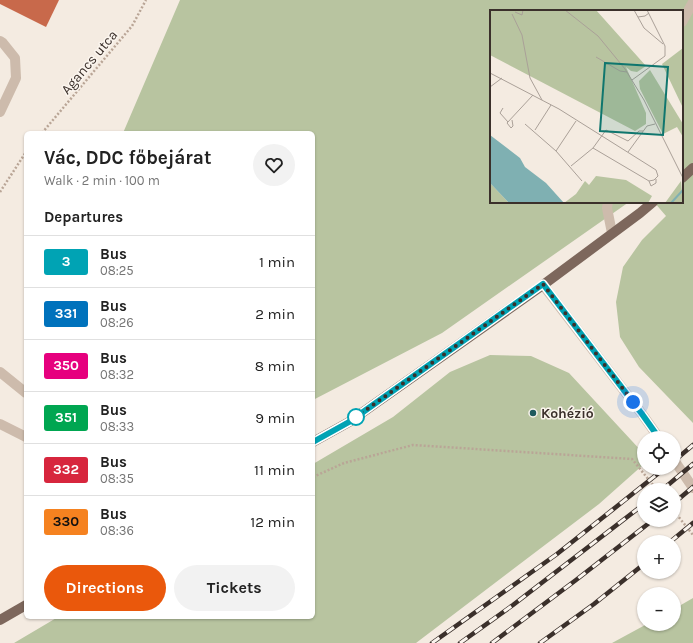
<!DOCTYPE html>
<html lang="en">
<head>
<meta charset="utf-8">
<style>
  body { margin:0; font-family:Karla,sans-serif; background:#f2f2f2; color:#222; height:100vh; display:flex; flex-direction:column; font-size:15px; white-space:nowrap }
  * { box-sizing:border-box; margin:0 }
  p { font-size:13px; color:#767676 }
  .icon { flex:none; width:22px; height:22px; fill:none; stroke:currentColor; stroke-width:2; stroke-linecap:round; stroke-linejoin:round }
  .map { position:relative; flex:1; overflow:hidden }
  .sheet { position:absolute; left:24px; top:131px; width:291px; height:488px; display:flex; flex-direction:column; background:#fff; border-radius:6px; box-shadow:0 1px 3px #0004 }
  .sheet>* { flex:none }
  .badge { padding:0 8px; border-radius:3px; font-size:14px; line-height:26px }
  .tools { position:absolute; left:637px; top:431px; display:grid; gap:8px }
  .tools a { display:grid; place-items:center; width:44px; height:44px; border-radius:50%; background:#fff; box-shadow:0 1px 3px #0004; font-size:20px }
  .you { position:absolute; width:20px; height:20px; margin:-10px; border:3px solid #fff; border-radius:50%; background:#1a73e8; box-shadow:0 0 0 6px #1a73e833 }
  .map>.badge { position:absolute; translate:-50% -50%; box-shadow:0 0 0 2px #fff }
  h2 { padding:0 20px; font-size:15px; line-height:36px }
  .round { display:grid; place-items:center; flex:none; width:42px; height:42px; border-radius:21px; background:#f2f2f2 }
  .headline { display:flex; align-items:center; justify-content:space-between; height:68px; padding:0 20px }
  h1 { font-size:19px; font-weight:700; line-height:30px }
  .cta { display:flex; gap:8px; margin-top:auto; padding:8px 20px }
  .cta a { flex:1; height:46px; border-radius:24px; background:#ea580c; color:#fff; font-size:16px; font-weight:700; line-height:46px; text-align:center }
  .cta a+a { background:#f2f2f2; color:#222 }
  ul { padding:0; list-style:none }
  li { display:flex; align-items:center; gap:12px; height:52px; padding:0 20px; border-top:1px solid #e0e0e0 }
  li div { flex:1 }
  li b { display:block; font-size:15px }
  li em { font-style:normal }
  li .badge { min-width:44px; font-weight:700; text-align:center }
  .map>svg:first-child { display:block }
</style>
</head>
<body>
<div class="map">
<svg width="693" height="643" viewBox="0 0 693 643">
  <rect width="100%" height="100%" fill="#f4ebe1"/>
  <!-- green -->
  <path fill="#b8c4a0" d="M180 0H693V423L639 367 620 337 616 302 623 267 642 240 666 216 654 202H682V11H491V202H629L442 333 313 400V133H123Z
    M490 355 531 356 569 373 644 454V464L599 504 416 643H14L58 617H313V464L393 417 450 372Z
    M693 598V643H612L647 624H674V609Z"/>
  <!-- building -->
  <path fill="#c8694b" d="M0 0H59L46 27 0 4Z"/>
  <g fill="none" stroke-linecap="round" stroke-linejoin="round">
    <!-- path -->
    <path stroke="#b9a596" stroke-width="2.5" stroke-dasharray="2 2" stroke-linecap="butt" d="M42 133 132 26 146 0
      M0 192 26 152
      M313 477 344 463 413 445 632 459 657 490
      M674 511 693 535"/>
    <!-- lane -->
    <path stroke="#cdbbac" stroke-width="10" d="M543 285 642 414 659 438
      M674 460 693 488"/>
    <!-- street -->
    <path stroke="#cdbbac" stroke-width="10" d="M682 22 693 2
      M0 41 3 43 15 58 16 78 0 112
      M608 202 607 208 612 233
      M0 372 26 393
      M0 424 26 437"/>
    <!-- primary -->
    <path stroke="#7d675c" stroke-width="10" d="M682 178 693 168
      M313 442 349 422 543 285 640 213 653 202
      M0 620 26 605"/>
    <defs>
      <path id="rail" d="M674 461 693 445
        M662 490 693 464
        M674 503 693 487
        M670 542 693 523
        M432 643 557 554 665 468
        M460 643 513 605 644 504
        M492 643 576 580 653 520
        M540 643 594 604 644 564"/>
    </defs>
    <!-- rail casing -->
    <use href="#rail" stroke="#3b302b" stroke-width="4.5"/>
    <!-- rail -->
    <use href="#rail" stroke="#fbf5ee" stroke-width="3" stroke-dasharray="9" stroke-linecap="butt"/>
  </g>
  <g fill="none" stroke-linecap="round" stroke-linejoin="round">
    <defs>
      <path id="line" d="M313 442 349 422 543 284 642 414 659 438"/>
    </defs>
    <!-- line casing -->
    <use href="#line" stroke="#fff" stroke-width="9"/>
    <!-- line -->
    <use href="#line" stroke="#00a3b4" stroke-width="6"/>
    <!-- walk -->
    <path stroke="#3b302b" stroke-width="4" stroke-dasharray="0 7.2" d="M356 417 543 284 633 402"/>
  </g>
  <!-- markers -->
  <circle fill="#1f5a5e" stroke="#fbf5ee" stroke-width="1.5" cx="533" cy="413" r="4"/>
  <circle fill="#fff" stroke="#00a3b4" stroke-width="2" cx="356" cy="417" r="8"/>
  <g text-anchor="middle" stroke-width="3" stroke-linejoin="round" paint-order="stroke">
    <!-- street labels -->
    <g font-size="14" fill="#3b302b" stroke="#fbf5ee">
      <text transform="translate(89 62) rotate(-50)" y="5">Agancs utca</text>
    </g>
    <!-- poi labels -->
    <g font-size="14" font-weight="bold" fill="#3b302b" stroke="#fbf5ee" text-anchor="start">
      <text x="541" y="418">Kohézió</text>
    </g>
  </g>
  <!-- overview -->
  <g transform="translate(490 10)">
    <rect width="193" height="193" fill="#f4ebe1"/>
    <path d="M0 0H106L156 56 147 62 141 61 136 57 156 103V114L145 121 0 45ZM193 38V98L172 54ZM160 60 193 114V127L187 117 173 124 150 79 149 71ZM106 166 136 170 162 186 158 193H74L86 184 95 171 99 175ZM191 171 193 193H175ZM0 173 19 193H0Z" fill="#b8c4a0"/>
    <path d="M0 125 30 148 35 157 56 173 74 193H19L0 173Z" fill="#7fb0b2"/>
    <path fill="none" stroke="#7fb0b2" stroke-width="2" d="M181 193 193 180"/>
    <path fill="none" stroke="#aaa098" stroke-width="1" d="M75 0 108 26 135 59 154 90 193 168M144 0 154 18 173 34M25 2 32 5 33 0M22 4 32 25 40 68 52 90M148 7 155 6 159 3M106 47 130 61 137 62M0 63 69 99 166 160 168 166 164 170 159 171 103 138M142 70 175 46V36L157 0M0 77 12 68M13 98 10 103 18 112M22 110 23 116 21 118 17 113 43 85M35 114 66 141 92 171M45 120 61 95M66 141 86 111M138 142 157 116 165 114M81 156 103 138 116 120 138 131 149 121H153M159 171 161 176 166 173V169"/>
    <path fill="#0f766e" fill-opacity="0.15" stroke="#0f766e" stroke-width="2" d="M115 53 178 57 173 125 110 121Z"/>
    <rect width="193" height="193" fill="none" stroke="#3b302b" stroke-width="2"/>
  </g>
</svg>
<div class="tools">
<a><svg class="icon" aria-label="locate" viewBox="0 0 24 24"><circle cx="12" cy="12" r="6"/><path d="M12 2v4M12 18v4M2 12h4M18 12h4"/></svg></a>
<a><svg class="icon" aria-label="layers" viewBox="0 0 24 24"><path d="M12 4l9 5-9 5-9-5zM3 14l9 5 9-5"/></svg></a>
<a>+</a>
<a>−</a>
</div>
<div class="you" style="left:633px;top:402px"></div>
<section class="sheet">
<div class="headline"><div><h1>Vác, DDC főbejárat</h1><p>Walk · 2 min · 100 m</p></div><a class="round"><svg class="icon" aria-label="heart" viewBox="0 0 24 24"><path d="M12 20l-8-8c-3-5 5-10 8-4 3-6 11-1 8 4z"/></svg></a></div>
<h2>Departures</h2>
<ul>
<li><span class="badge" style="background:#00a3b4;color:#fff">3</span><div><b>Bus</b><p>08:25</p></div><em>1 min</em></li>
<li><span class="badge" style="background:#0072bc;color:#fff">331</span><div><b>Bus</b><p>08:26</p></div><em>2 min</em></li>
<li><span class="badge" style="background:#e6007e;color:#fff">350</span><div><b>Bus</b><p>08:32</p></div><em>8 min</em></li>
<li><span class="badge" style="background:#00a651;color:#fff">351</span><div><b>Bus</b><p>08:33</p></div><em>9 min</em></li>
<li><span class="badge" style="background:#d7263d;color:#fff">332</span><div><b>Bus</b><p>08:35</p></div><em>11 min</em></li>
<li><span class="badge" style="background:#f58220;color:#111">330</span><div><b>Bus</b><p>08:36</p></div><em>12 min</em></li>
</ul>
<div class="cta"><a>Directions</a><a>Tickets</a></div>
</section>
</div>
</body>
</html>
